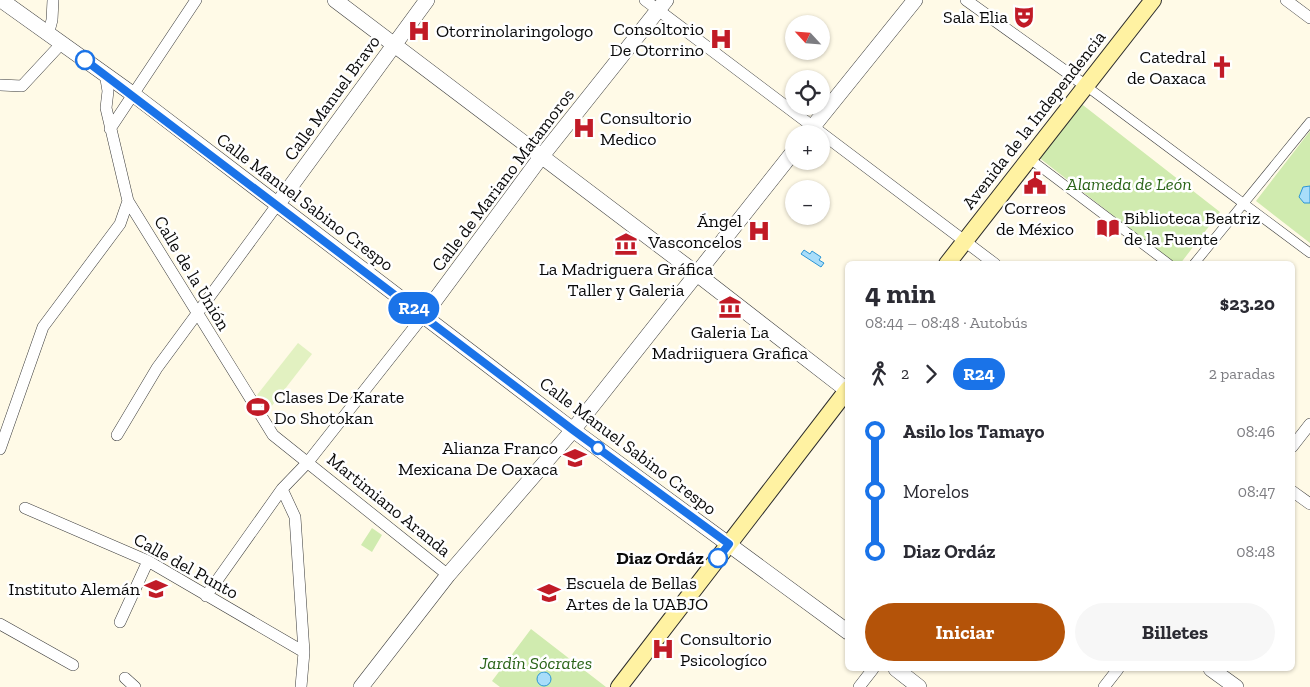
<!DOCTYPE html>
<html lang="es">
<head>
<meta charset="utf-8">
<style>
  body { margin:0; font-family:"Zilla Slab",serif; background:#f7f7f7; color:#2b2b33; height:100vh; display:flex; flex-direction:column; font-size:19px; white-space:nowrap }
  * { box-sizing:border-box; margin:0 }
  p { font-size:16px; color:#7c7c81 }
  .icon { flex:none; width:28px; height:28px; fill:none; stroke:currentColor; stroke-width:2; stroke-linecap:round; stroke-linejoin:round }
  .map { position:relative; flex:1; overflow:hidden }
  .panel { position:absolute; left:845px; top:261px; width:450px; height:410px; display:flex; flex-direction:column; background:#fff; border-radius:8px; box-shadow:0 1px 4px #0004 }
  .panel>* { flex:none }
  .badge { padding:0 10px; border-radius:16px; font-size:18px; line-height:32px }
  .needle { width:32px; rotate:296deg }
  .controls { position:absolute; left:785px; top:15px; display:grid; gap:10px }
  .controls a { display:grid; place-items:center; width:45px; height:45px; border-radius:50%; background:#fff; box-shadow:0 1px 4px #0004; font-size:25px }
  .map>.badge { position:absolute; translate:-50% -50%; box-shadow:0 0 0 2px #fff }
  .legs { display:flex; align-items:center; gap:8px; height:55px; padding:0 20px; font-size:16px }
  .legs p { margin-inline-start:auto }
  .headline { display:flex; align-items:center; justify-content:space-between; height:85px; padding:0 20px }
  h1 { font-size:28px; font-weight:800; line-height:38px }
  .primary-button { display:flex; gap:10px; margin-top:auto; padding:10px 20px }
  .primary-button a { flex:1; height:58px; border-radius:30px; background:#b45309; color:#fff; font-size:20px; font-weight:800; line-height:58px; text-align:center }
  .primary-button a+a { background:#f7f7f7; color:#2b2b33 }
  ul { padding:0 20px; list-style:none }
  li { display:flex; align-items:center; gap:18px; height:60px; font-size:19px }
  li i { display:grid; place-items:center; width:8px; height:100%; margin:0 6px; background:currentColor }
  li i::after { content:''; width:12px; height:12px; margin:-6px; border:4px solid; border-radius:50%; background:#fff }
  li p { margin-inline-start:auto }
  li:first-child i { background:linear-gradient(#0000 50%,currentColor 0) }
  li:last-child i { background:linear-gradient(currentColor 50%,#0000 0) }
  .map>svg:first-child { display:block }
</style>
</head>
<body>
<div class="map">
<svg width="1310" height="687" viewBox="0 0 1310 687">
  <rect width="100%" height="100%" fill="#fffae7"/>
  <!-- green -->
  <path fill="#d0ebaf" d="M1079 102 1220 212 1180 264H1175L1037 156Z
    M1310 131V243L1256 201Z
    M372 528 382 535 372 552 361 545Z
    M531 629 606 687H500L492 681Z"/>
  <!-- pitch -->
  <path fill="#e2f1c1" d="M298 343 312 354 271 407 257 395Z"/>
  <!-- water -->
  <path fill="#a8ddfa" stroke="#2b95d5" d="M1310 186V203H1304L1299 197 1303 187Z
    M804 250 810 254 812 251 821 257 819 260 824 263 821 267 801 254Z
    M537 679a7 7 0 1 1 14 0a7 7 0 1 1-14 0Z"/>
  <g fill="none" stroke-linecap="round" stroke-linejoin="round">
    <defs>
      <path id="pedestrian" d="M1086 86 1310 253
        M1030 159 1169 264
        M1194 264 1310 122"/>
      <path id="minor" d="M645 0 995 264
        M966 0 1086 86
        M1286 0 1310 18
        M48 35 52 20 53 0
        M105 73 108 91 106 108 128 201 273 435 448 575
        M0 85 22 86 61 44
        M110 129 196 0
        M117 435 157 368 277 205
        M1292 447 1310 424
        M0 449 43 327 120 224 128 201
        M282 489 295 517 304 652 301 687
        M1292 491 1310 504
        M25 508 148 561 304 652
        M206 596 282 489 308 462 424 315
        M120 622 148 561
        M0 624 73 665
        M125 678 135 687
        M859 687 873 669
        M1104 687 1118 669"/>
      <path id="tertiary" d="M1 0 134 95 573 430 848 632
        M335 0 697 274 848 391
        M807 134 915 0
        M277 205 427 0
        M424 315 541 157 666 0
        M896 669 919 687
        M1211 669 1236 687
        M361 687 448 575 573 430 794 151"/>
      <path id="secondary" d="M947 264 1153 0
        M619 687 848 389"/>
    </defs>
    <!-- pedestrian casing -->
    <use href="#pedestrian" stroke="#3d3d3d" stroke-width="10"/>
    <!-- minor casing -->
    <use href="#minor" stroke="#3d3d3d" stroke-width="12"/>
    <!-- tertiary casing -->
    <use href="#tertiary" stroke="#3d3d3d" stroke-width="16"/>
    <!-- secondary casing -->
    <use href="#secondary" stroke="#2c2c2c" stroke-width="18"/>
    <!-- pedestrian -->
    <use href="#pedestrian" stroke="#fff" stroke-width="9"/>
    <!-- minor -->
    <use href="#minor" stroke="#fff" stroke-width="11"/>
    <!-- tertiary -->
    <use href="#tertiary" stroke="#fff" stroke-width="15"/>
    <!-- secondary -->
    <use href="#secondary" stroke="#fff2a2" stroke-width="16"/>
  </g>
  <g fill="none" stroke-linecap="round" stroke-linejoin="round">
    <defs>
      <path id="line-1" d="M85 60 573 430 729 544 718 558"/>
    </defs>
    <!-- line-1 casing -->
    <use href="#line-1" stroke="#fff" stroke-width="11"/>
    <!-- line-1 -->
    <use href="#line-1" stroke="#1a73e8" stroke-width="8"/>
  </g>
  <!-- icons -->
  <defs>
    <symbol id="theatre-bare" viewBox="-9 -9 18 18"><path d="M-5-5.5Q0-4 5-5.5V0Q5 5 0 6Q-5 5-5 0ZM-3.3-2.5H-1v1.5H-3.3ZM1-2.5H3.3v1.5H1ZM-2.8 1Q0 5.5 2.8 1Z" fill="#c11b27" stroke="#fff" stroke-width="2.5" paint-order="stroke"/></symbol>
    <symbol id="hospital-bare" viewBox="-9 -9 18 18"><path d="M-5-5h3v3.5h4V-5h3V5h-3V1.5h-4V5h-3Z" fill="#c11b27" stroke="#fff" stroke-width="2.5" paint-order="stroke"/></symbol>
    <symbol id="church-bare" viewBox="-9 -9 18 18"><path d="M-1.2-6h2.4v3.5h3.3v2.4h-3.3V6h-2.4V-.1h-3.3v-2.4h3.3Z" fill="#c11b27" stroke="#fff" stroke-width="2.5" paint-order="stroke"/></symbol>
    <symbol id="civic-bare" viewBox="-9 -9 18 18"><path d="M-.6-6.5H3V-4.5H.6V-3L4-1V1h2V6H-6V1h2V-1L-.6-3ZM-1.2 2.5V6h2.4V2.5Z" fill="#c11b27" stroke="#fff" stroke-width="2.5" paint-order="stroke"/></symbol>
    <symbol id="library-bare" viewBox="-9 -9 18 18"><path d="M-6-4Q-3-5.5-.7-3.5V5Q-3 3-6 4ZM6-4Q3-5.5 .7-3.5V5Q3 3 6 4Z" fill="#c11b27" stroke="#fff" stroke-width="2.5" paint-order="stroke"/></symbol>
    <symbol id="museum-bare" viewBox="-9 -9 18 18"><path d="M0-6L6-3V-2H-6V-3ZM-5-1h2V3h-2ZM-1-1h2V3h-2ZM3-1h2V3H3ZM-6 4H6V6H-6Z" fill="#c11b27" stroke="#fff" stroke-width="2.5" paint-order="stroke"/></symbol>
    <symbol id="stadium-bare" viewBox="-9 -9 18 18"><path d="M0-5a6.5 5 0 1 0 0 10a6.5 5 0 1 0 0-10ZM-3.5-1.8h7v3.6h-7Z" fill="#c11b27" stroke="#fff" stroke-width="2.5" paint-order="stroke"/></symbol>
    <symbol id="school-bare" viewBox="-9 -9 18 18"><path d="M0-5L7-2L0 1L-7-2ZM-4 1L0 2.5L4 1V4Q0 6-4 4Z" fill="#c11b27" stroke="#fff" stroke-width="2.5" paint-order="stroke"/></symbol>
    <symbol id="university-bare" viewBox="-9 -9 18 18"><path d="M0-5L7-2L0 1L-7-2ZM-4 1L0 2.5L4 1V4Q0 6-4 4Z" fill="#c11b27" stroke="#fff" stroke-width="2.5" paint-order="stroke"/></symbol>
  </defs>
  <g fill-rule="evenodd">
    <use href="#theatre-bare" x="1008" y="1" width="32" height="32"/>
    <use href="#hospital-bare" x="403" y="15" width="32" height="32"/>
    <use href="#hospital-bare" x="705" y="23" width="32" height="32"/>
    <use href="#church-bare" x="1206" y="51" width="32" height="32"/>
    <use href="#hospital-bare" x="568" y="112" width="32" height="32"/>
    <use href="#civic-bare" x="1019" y="167" width="32" height="32"/>
    <use href="#library-bare" x="1092" y="212" width="32" height="32"/>
    <use href="#hospital-bare" x="743" y="215" width="32" height="32"/>
    <use href="#museum-bare" x="610" y="228" width="32" height="32"/>
    <use href="#museum-bare" x="714" y="291" width="32" height="32"/>
    <use href="#stadium-bare" x="242" y="391" width="32" height="32"/>
    <use href="#school-bare" x="559" y="442" width="32" height="32"/>
    <use href="#school-bare" x="140" y="573" width="32" height="32"/>
    <use href="#university-bare" x="533" y="577" width="32" height="32"/>
    <use href="#hospital-bare" x="647" y="633" width="32" height="32"/>
  </g>
  <!-- markers -->
  <g fill="#fff" stroke="#1a73e8" stroke-width="2.5">
    <circle cx="85" cy="60" r="9"/>
    <circle cx="598" cy="448" r="6"/>
    <circle cx="718" cy="558" r="9"/>
  </g>
  <g text-anchor="middle" stroke-width="5" stroke-linejoin="round" paint-order="stroke">
    <!-- poi labels -->
    <g font-size="18" fill="#0a0a0a" stroke="#fff" text-anchor="end">
      <text x="1008" y="23">Sala Elia</text>
      <text x="704" y="35">Consoltorio<tspan x="704" dy="21">De Otorrino</tspan></text>
      <text x="436" y="37" text-anchor="start">Otorrinolaringologo</text>
      <text x="1206" y="63">Catedral<tspan x="1206" dy="21">de Oaxaca</tspan></text>
      <text x="600" y="124" text-anchor="start">Consultorio<tspan x="600" dy="21">Medico</tspan></text>
      <text x="1035" y="214" text-anchor="middle">Correos<tspan x="1035" dy="21">de México</tspan></text>
      <text x="1124" y="224" text-anchor="start">Biblioteca Beatriz<tspan x="1124" dy="21">de la Fuente</tspan></text>
      <text x="742" y="227">Ángel<tspan x="742" dy="21">Vasconcelos</tspan></text>
      <text x="626" y="275" text-anchor="middle">La Madriguera Gráfica<tspan x="626" dy="21">Taller y Galeria</tspan></text>
      <text x="730" y="338" text-anchor="middle">Galeria La<tspan x="730" dy="21">Madriiguera Grafica</tspan></text>
      <text x="274" y="403" text-anchor="start">Clases De Karate<tspan x="274" dy="21">Do Shotokan</tspan></text>
      <text x="558" y="454">Alianza Franco<tspan x="558" dy="21">Mexicana De Oaxaca</tspan></text>
      <text x="566" y="589" text-anchor="start">Escuela de Bellas<tspan x="566" dy="21">Artes de la UABJO</tspan></text>
      <text x="140" y="595">Instituto Alemán</text>
      <text x="680" y="645" text-anchor="start">Consultorio<tspan x="680" dy="21">Psicologíco</tspan></text>
    </g>
    <!-- street labels -->
    <g font-size="18" fill="#0a0a0a" stroke="#fff">
      <text transform="translate(332 98) rotate(-54)" y="6">Calle Manuel Bravo</text>
      <text transform="translate(1034 120) rotate(-52)" y="6">Avenida de la Independencia</text>
      <text transform="translate(503 180) rotate(-53)" y="6">Calle de Mariano Matamoros</text>
      <text transform="translate(305 202) rotate(37)" y="6">Calle Manuel Sabino Crespo</text>
      <text transform="translate(192 273) rotate(59)" y="6">Calle de la Unión</text>
      <text transform="translate(628 446) rotate(37)" y="6">Calle Manuel Sabino Crespo</text>
      <text transform="translate(389 505) rotate(39)" y="6">Martimiano Aranda</text>
      <text transform="translate(186 566) rotate(29)" y="6">Calle del Punto</text>
    </g>
    <!-- park labels -->
    <g font-size="18" font-style="italic" fill="#2a6418" stroke="#fff">
      <text x="1129" y="190">Alameda de León</text>
      <text x="536" y="669">Jardín Sócrates</text>
    </g>
    <!-- stop labels -->
    <g font-size="18" font-weight="bold" fill="#0a0a0a" stroke="#fff" text-anchor="end">
      <text x="704" y="564">Diaz Ordáz</text>
    </g>
  </g>
</svg>
<div class="controls">
<a><svg class="needle" viewBox="-14 -14 28 28"><path d="M0-13l5 13h-10z" fill="#e53935"/><path d="M0 13l5-13h-10z" fill="#7c7c81"/></svg></a>
<a><svg class="icon" aria-label="locate" viewBox="0 0 24 24"><circle cx="12" cy="12" r="6"/><path d="M12 2v4M12 18v4M2 12h4M18 12h4"/></svg></a>
<a>+</a>
<a>−</a>
</div>
<b class="badge" style="left:414px;top:308px;background:#1a73e8;color:#fff">R24</b>
<section class="panel">
<div class="headline"><div><h1>4 min</h1><p>08:44 – 08:48 · Autobús</p></div><b>$23.20</b></div>
<div class="legs"><svg class="icon" aria-label="walk" viewBox="0 0 24 24"><circle cx="13" cy="4" r="2"/><path d="M13 8l-2 6 4 7M11 14l-3 7M7 12l3-4h3l4 4"/></svg>2<svg class="icon" aria-label="forward" viewBox="0 0 24 24"><path d="M9 5l7 7-7 7"/></svg><b class="badge" style="background:#1a73e8;color:#fff">R24</b><p>2 paradas</p></div>
<ul>
<li><i style="color:#1a73e8"></i><b>Asilo los Tamayo</b><p>08:46</p></li>
<li><i style="color:#1a73e8"></i><span>Morelos</span><p>08:47</p></li>
<li><i style="color:#1a73e8"></i><b>Diaz Ordáz</b><p>08:48</p></li>
</ul>
<div class="primary-button"><a>Iniciar</a><a>Billetes</a></div>
</section>
</div>
</body>
</html>
